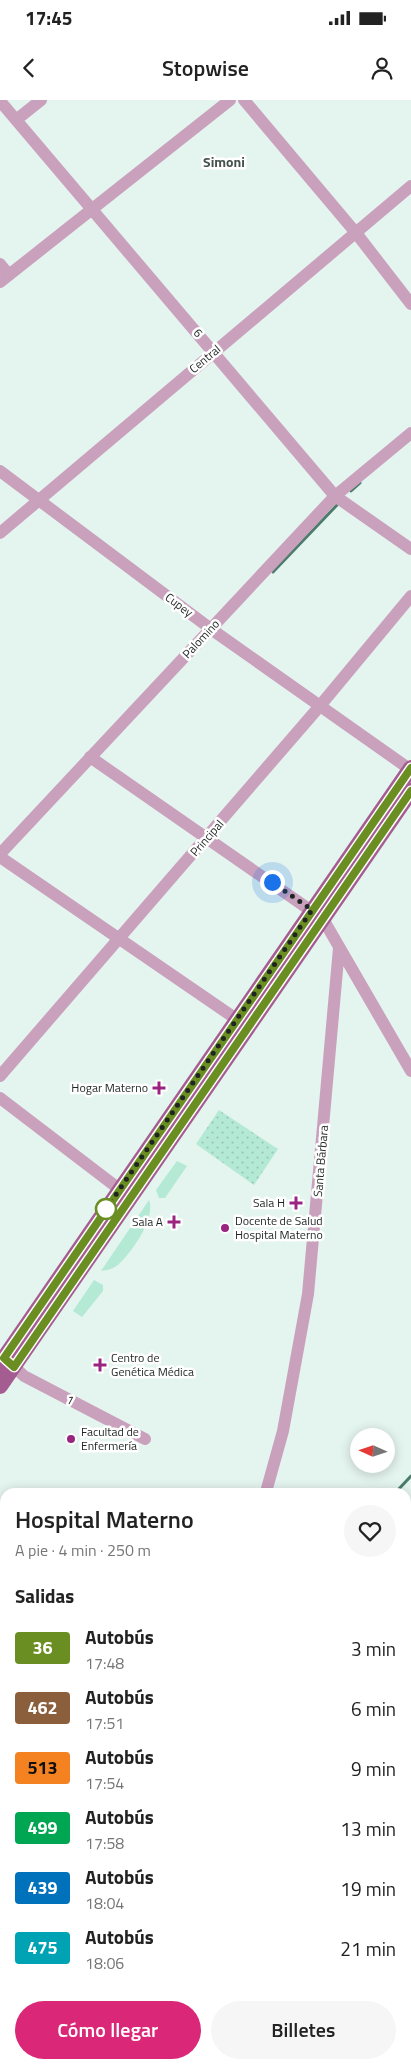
<!DOCTYPE html>
<html lang="es">
<head>
<meta charset="utf-8">
<style>
  body { margin:0; font-family:"Titillium Web",sans-serif; background:#f6f6f6; color:#222; height:100vh; display:flex; flex-direction:column; font-size:19px; white-space:nowrap }
  * { box-sizing:border-box; margin:0 }
  p { font-size:16px; color:#767676 }
  .icon { flex:none; width:28px; height:28px; fill:none; stroke:currentColor; stroke-width:2; stroke-linecap:round; stroke-linejoin:round }
  .map { position:relative; flex:1; overflow:hidden }
  .drawer { position:absolute; left:0px; top:1388px; width:411px; height:581px; display:flex; flex-direction:column; background:#fff; border-radius:15px 15px 0 0; box-shadow:0 2px 12px #0003 }
  .drawer>* { flex:none }
  .badge { padding:0 10px; border-radius:4px; font-size:18px; line-height:32px }
  .needle { width:32px; rotate:273deg }
  .tools { position:absolute; left:350px; top:1328px; display:grid; gap:10px }
  .tools a { display:grid; place-items:center; width:45px; height:45px; border-radius:50%; background:#fff; box-shadow:0 2px 12px #0003; font-size:25px }
  .you { position:absolute; width:25px; height:25px; margin:-12px; border:4px solid #fff; border-radius:50%; background:#1a73e8; box-shadow:0 0 0 8px #1a73e833 }
  .map>.badge { position:absolute; translate:-50% -50%; box-shadow:0 0 0 2px #fff }
  h2 { padding:0 15px; font-size:19px; line-height:45px }
  .round { display:grid; place-items:center; flex:none; width:52px; height:52px; border-radius:26px; background:#f6f6f6 }
  .headline { display:flex; align-items:center; justify-content:space-between; height:85px; padding:0 15px }
  h1 { font-size:24px; font-weight:600; line-height:38px }
  .button { display:flex; gap:10px; margin-top:auto; padding:10px 15px }
  .button a { flex:1; height:58px; border-radius:30px; background:#db2777; color:#fff; font-size:20px; font-weight:600; line-height:58px; text-align:center }
  .button a+a { background:#f6f6f6; color:#222 }
  ul { padding:0; list-style:none }
  li { display:flex; align-items:center; gap:15px; height:60px; padding:0 15px }
  li div { flex:1 }
  li b { display:block; font-size:19px }
  li em { font-style:normal }
  li .badge { min-width:55px; font-weight:700; text-align:center }
  .status { display:flex; justify-content:space-between; align-items:center; height:35px; padding:0 25px; background:#fff; direction:ltr }
  .status svg { height:14px; fill:currentColor }
  header { display:flex; justify-content:space-between; align-items:center; height:65px; padding:0 15px; background:#fff; font-size:22px; font-weight:600 }
  .map>svg:first-child { display:block }
</style>
</head>
<body>
<div class="status"><b>17:45</b><svg viewBox="0 0 49 12"><path d="M0 12V9h3v3zM5 12V6h3v6zM10 12V3h3v9zM15 12V0h3v12zM26 1h20v11H26zM47 4h2v5h-2z"/></svg></div>
<header><svg class="icon" aria-label="back" viewBox="0 0 24 24"><path d="M15 5l-7 7 7 7"/></svg>Stopwise<svg class="icon" aria-label="person" viewBox="0 0 24 24"><circle cx="12" cy="8" r="4"/><path d="M4 21q1-7 8-7t8 7"/></svg></header>
<div class="map">
<svg width="411" height="1968" viewBox="0 0 411 1968">
  <defs>
    <pattern id="garden-dots" width="8" height="8" patternUnits="userSpaceOnUse" patternTransform="scale(1.25)"><rect width="8" height="8" fill="#b4e9d6"/><path d="M2 2h.1M6 6h.1" fill="none" stroke="#9ac8b7" stroke-width="1.8" stroke-linecap="round"/></pattern>
  </defs>
  <rect width="100%" height="100%" fill="#e4f4ee"/>
  <!-- green -->
  <path fill="#b4e9d6" d="M177 1061 187 1066 165 1098H159L156 1090Z
    M149 1100C156 1118 132 1152 119 1164 113 1169 108 1170 101 1171Z
    M94 1180 103 1185V1191L82 1217 73 1211Z
    M411 1635V1968H157V1964H406V1638Z"/>
  <!-- garden -->
  <path fill="url(#garden-dots)" d="M219 1010 278 1049 254 1085 196 1044Z"/>
  <g fill="none" stroke-linecap="round" stroke-linejoin="round">
    <!-- stream -->
    <path stroke="#4c7c6c" stroke-width="3" d="M351 391 360 383
      M273 472 337 405
      M396 1392 411 1376
      M0 1656 5 1655"/>
    <!-- minor -->
    <path stroke="#caa1bd" stroke-width="12" d="M244 0 356 133 411 204
      M0 1 335 396 411 449
      M16 20 41 0
      M0 164 9 175
      M0 182 230 0
      M0 371 211 529 411 670
      M0 433 411 86
      M90 657 323 819 411 971
      M0 754 335 396 411 333
      M0 757 245 925
      M0 976 319 607 411 496
      M0 998 127 1095
      M7 1260 24 1276 145 1339
      M266 1392 283 1331 308 1194 339 848
      M406 1479 411 1480
      M0 1520 5 1523
      M0 1540 5 1530
      M406 1620 411 1617
      M0 1706 5 1708
      M0 1801 5 1803
      M0 1819 5 1815
      M0 1954 5 1950"/>
    <!-- major -->
    <path stroke="#a55d91" stroke-width="16" d="M0 1264 411 668
      M0 1286 411 691"/>
  </g>
  <g fill="none" stroke-linecap="round" stroke-linejoin="round">
    <defs>
      <path id="line" d="M411 668 4 1258 14 1267 411 691"/>
    </defs>
    <!-- line casing -->
    <use href="#line" stroke="#fff" stroke-width="11"/>
    <!-- line -->
    <use href="#line" stroke="#6b8e23" stroke-width="8"/>
    <!-- walk -->
    <path stroke="#1f2523" stroke-width="5" stroke-dasharray="0 9" d="M106 1109 312 810 272 782"/>
  </g>
  <!-- markers -->
  <g fill="#9a2581" stroke="#fff" stroke-width="2">
    <path d="M156.5 980.5h5v5h5v5h-5v5h-5v-5h-5v-5h5z"/>
    <path d="M293.5 1095.5h5v5h5v5h-5v5h-5v-5h-5v-5h5z"/>
    <path d="M171.5 1114.5h5v5h5v5h-5v5h-5v-5h-5v-5h5z"/>
    <circle cx="225" cy="1128" r="5"/>
    <path d="M97.5 1257.5h5v5h5v5h-5v5h-5v-5h-5v-5h5z"/>
    <circle cx="71" cy="1339" r="5"/>
  </g>
  <circle fill="#fff" stroke="#6b8e23" stroke-width="2.5" cx="106" cy="1109" r="10"/>
  <g text-anchor="middle" stroke-width="5" stroke-linejoin="round" paint-order="stroke">
    <!-- street labels -->
    <g font-size="12" fill="#1f2523" stroke="#fff">
      <text transform="translate(198 233) rotate(50)" y="4">6</text>
      <text transform="translate(205 259) rotate(-40)" y="4">Central</text>
      <text transform="translate(179 505) rotate(37)" y="4">Cupey</text>
      <text transform="translate(201 539) rotate(-47)" y="4">Palomino</text>
      <text transform="translate(207 738) rotate(-49)" y="4">Principal</text>
      <text transform="translate(321 1061) rotate(-85)" y="4">Santa Bárbara</text>
      <text transform="translate(70 1300) rotate(28)" y="4">1</text>
    </g>
    <!-- poi labels -->
    <g font-size="12" fill="#1f2523" stroke="#fff" text-anchor="end">
      <text x="148" y="992">Hogar Materno</text>
      <text x="285" y="1107">Sala H</text>
      <text x="235" y="1125" text-anchor="start">Docente de Salud<tspan x="235" dy="14">Hospital Materno</tspan></text>
      <text x="163" y="1126">Sala A</text>
      <text x="111" y="1262" text-anchor="start">Centro de<tspan x="111" dy="14">Genética Médica</tspan></text>
      <text x="81" y="1336" text-anchor="start">Facultad de<tspan x="81" dy="14">Enfermería</tspan></text>
    </g>
    <!-- neighbourhood labels -->
    <g font-size="14" font-weight="bold" fill="#45524d" stroke="#fff">
      <text x="224" y="67">Simoni</text>
    </g>
  </g>
</svg>
<div class="tools">
<a><svg class="needle" viewBox="-14 -14 28 28"><path d="M0-13l5 13h-10z" fill="#e53935"/><path d="M0 13l5-13h-10z" fill="#767676"/></svg></a>
</div>
<div class="you" style="left:272px;top:782px"></div>
<section class="drawer">
<div class="headline"><div><h1>Hospital Materno</h1><p>A pie · 4 min · 250 m</p></div><a class="round"><svg class="icon" aria-label="heart" viewBox="0 0 24 24"><path d="M12 20l-8-8c-3-5 5-10 8-4 3-6 11-1 8 4z"/></svg></a></div>
<h2>Salidas</h2>
<ul>
<li><span class="badge" style="background:#6b8e23;color:#fff">36</span><div><b>Autobús</b><p>17:48</p></div><em>3 min</em></li>
<li><span class="badge" style="background:#8b5e3c;color:#fff">462</span><div><b>Autobús</b><p>17:51</p></div><em>6 min</em></li>
<li><span class="badge" style="background:#f58220;color:#111">513</span><div><b>Autobús</b><p>17:54</p></div><em>9 min</em></li>
<li><span class="badge" style="background:#00a651;color:#fff">499</span><div><b>Autobús</b><p>17:58</p></div><em>13 min</em></li>
<li><span class="badge" style="background:#0072bc;color:#fff">439</span><div><b>Autobús</b><p>18:04</p></div><em>19 min</em></li>
<li><span class="badge" style="background:#00a3b4;color:#fff">475</span><div><b>Autobús</b><p>18:06</p></div><em>21 min</em></li>
</ul>
<div class="button"><a>Cómo llegar</a><a>Billetes</a></div>
</section>
</div>
</body>
</html>
